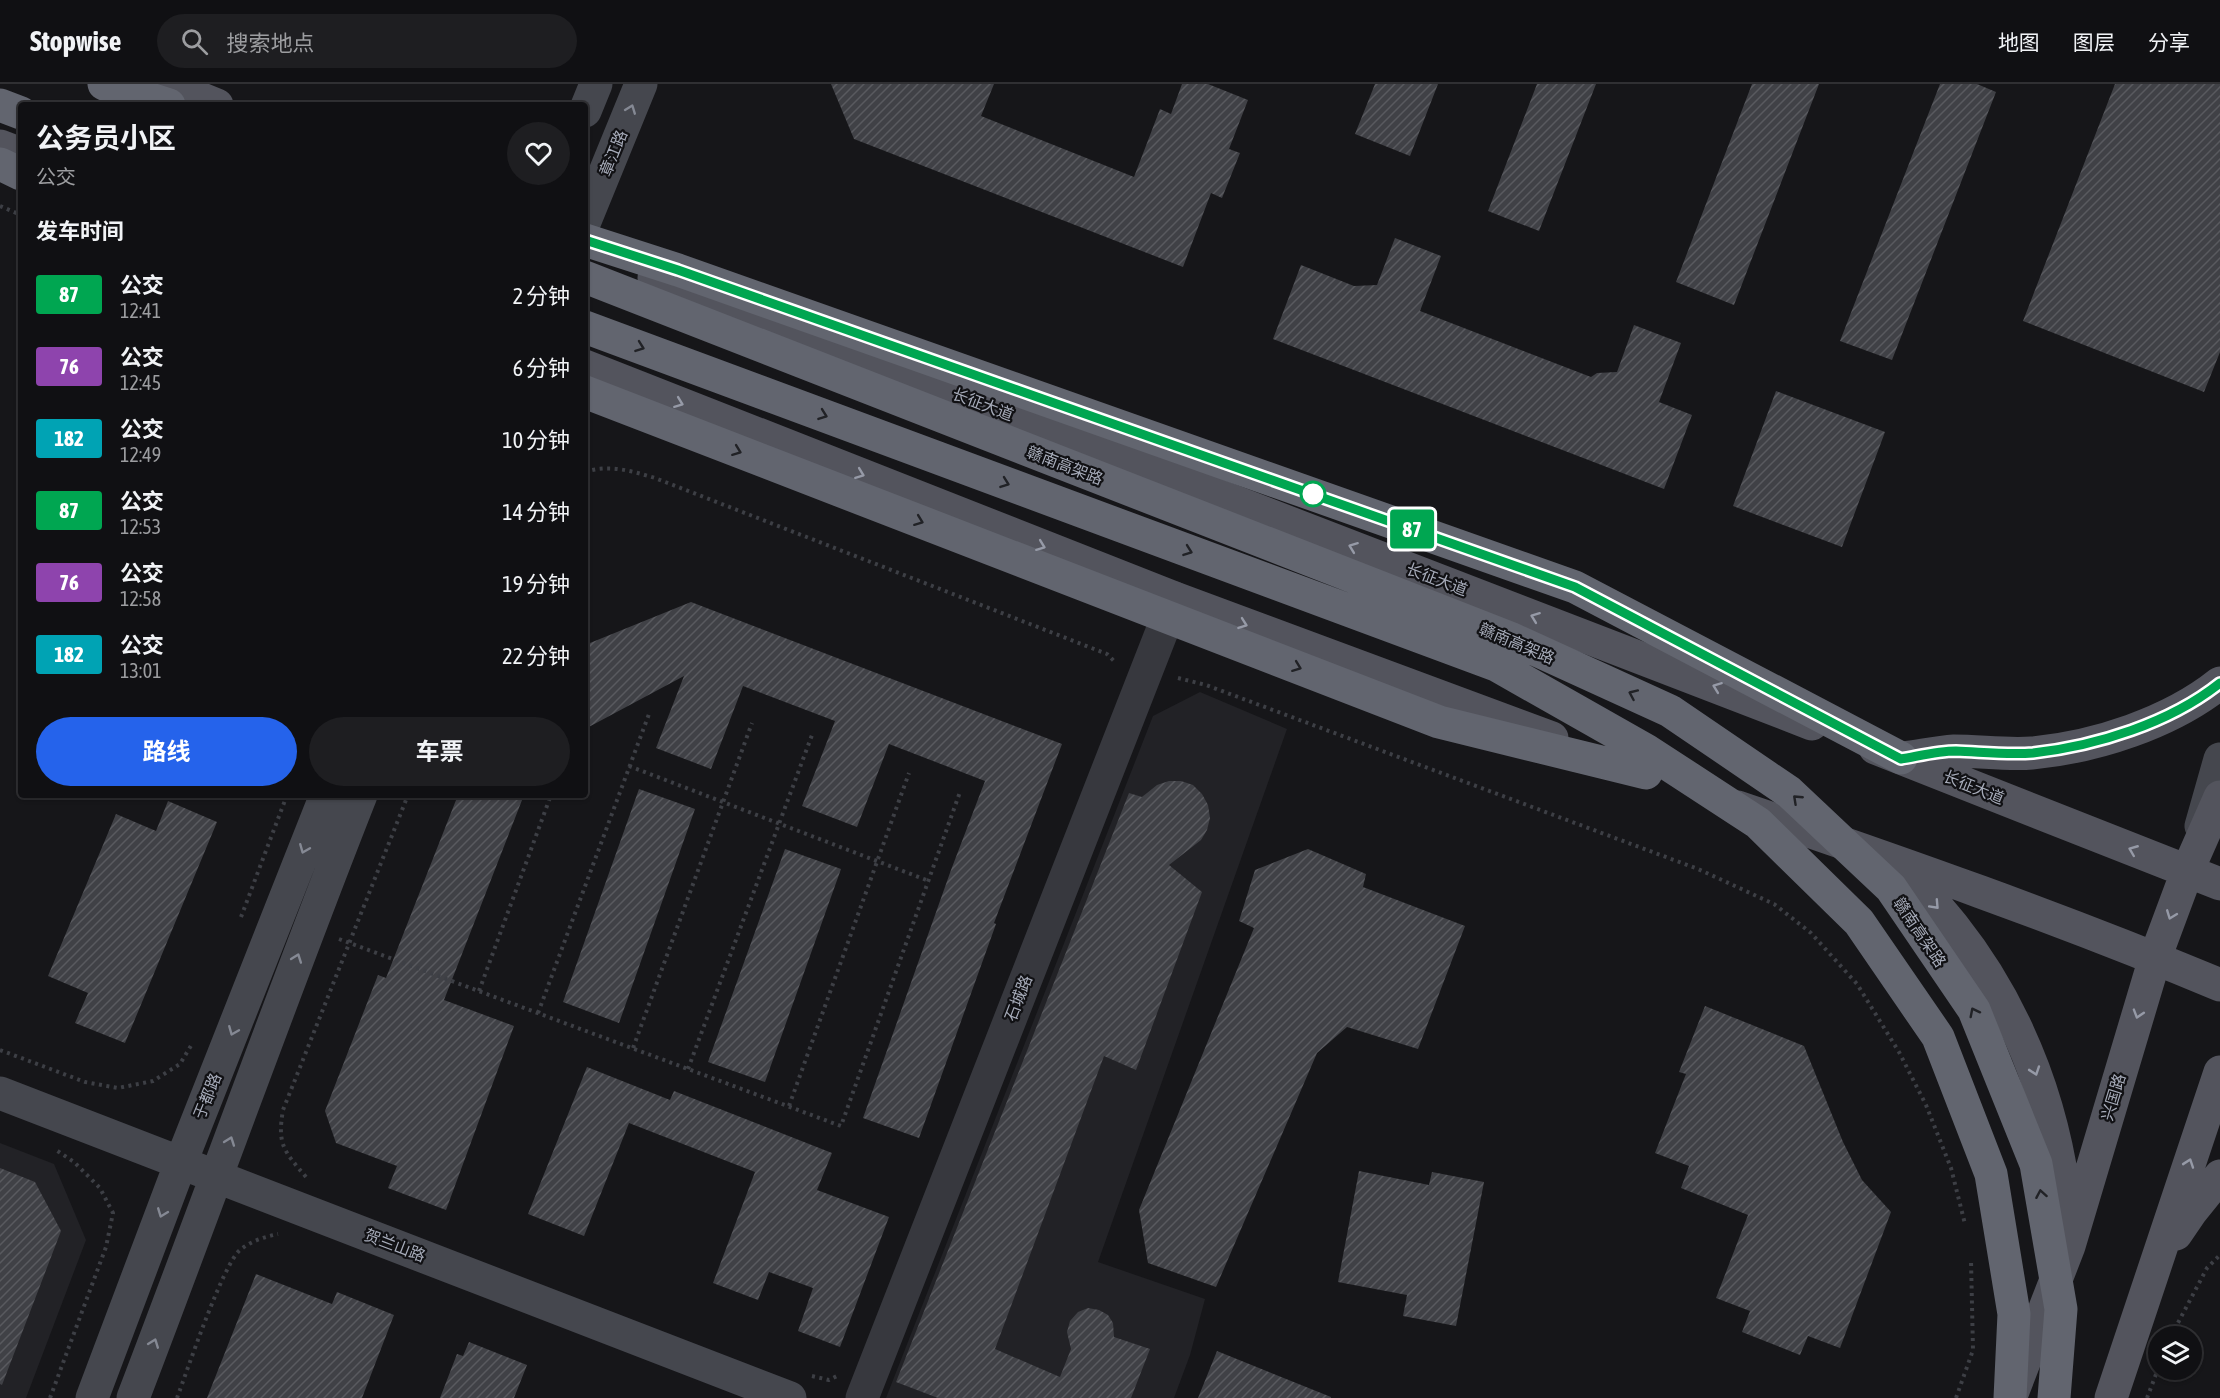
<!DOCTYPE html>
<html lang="zh">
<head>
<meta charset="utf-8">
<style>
  body { margin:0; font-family:"Asap Condensed","Noto Sans SC",sans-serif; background:#1e1e21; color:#f1f3f6; height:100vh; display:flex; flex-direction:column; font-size:22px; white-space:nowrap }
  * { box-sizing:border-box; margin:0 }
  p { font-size:20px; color:#9c9da0 }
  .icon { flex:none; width:33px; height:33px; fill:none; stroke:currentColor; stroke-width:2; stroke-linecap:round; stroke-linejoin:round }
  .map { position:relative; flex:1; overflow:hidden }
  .panel { position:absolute; left:18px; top:18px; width:570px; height:696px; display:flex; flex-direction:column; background:#101013; border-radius:6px; box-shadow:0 2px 4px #0004,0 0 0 2px #303033 }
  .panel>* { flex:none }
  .badge { padding:0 12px; border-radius:4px; font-size:21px; line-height:39px }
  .buttons { position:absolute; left:2148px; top:1242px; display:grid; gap:12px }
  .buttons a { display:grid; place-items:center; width:54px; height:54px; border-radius:50%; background:#101013; box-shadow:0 2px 4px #0004,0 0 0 2px #303033; font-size:30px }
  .map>.badge { position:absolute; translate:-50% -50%; box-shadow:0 0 0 3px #fff }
  h2 { padding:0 18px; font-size:22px; line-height:54px }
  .round { display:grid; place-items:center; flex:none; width:63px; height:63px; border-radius:32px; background:#1e1e21 }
  .summary { display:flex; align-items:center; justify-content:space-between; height:102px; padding:0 18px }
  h1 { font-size:28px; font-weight:700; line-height:45px }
  .button { display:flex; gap:12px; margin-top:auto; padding:12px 18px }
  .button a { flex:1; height:69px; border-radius:36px; background:#2563eb; color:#fff; font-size:24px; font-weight:700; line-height:69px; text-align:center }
  .button a+a { background:#1e1e21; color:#f1f3f6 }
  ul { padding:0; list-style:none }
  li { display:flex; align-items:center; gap:18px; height:72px; padding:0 18px }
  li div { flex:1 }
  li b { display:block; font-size:22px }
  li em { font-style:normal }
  li .badge { min-width:66px; font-weight:700; text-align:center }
  header { display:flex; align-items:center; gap:36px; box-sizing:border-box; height:84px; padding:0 30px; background:#101013; border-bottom:2px solid #303033 }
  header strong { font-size:28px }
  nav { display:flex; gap:33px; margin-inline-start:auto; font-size:21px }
  .search { width:420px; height:54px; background:#1e1e21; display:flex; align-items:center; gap:15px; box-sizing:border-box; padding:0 21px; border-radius:33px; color:#9c9da0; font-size:22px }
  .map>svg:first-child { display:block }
</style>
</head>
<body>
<header>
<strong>Stopwise</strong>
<div class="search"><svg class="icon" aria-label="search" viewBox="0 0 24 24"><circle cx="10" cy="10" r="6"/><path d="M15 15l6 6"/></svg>搜索地点</div>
<nav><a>地图</a><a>图层</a><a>分享</a></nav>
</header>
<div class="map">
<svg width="2220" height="1314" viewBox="0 0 2220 1314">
  <defs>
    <pattern id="building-hatch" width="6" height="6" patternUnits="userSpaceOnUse" patternTransform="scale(1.5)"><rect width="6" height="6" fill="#404146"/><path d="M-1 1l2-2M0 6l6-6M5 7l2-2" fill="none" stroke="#595a5f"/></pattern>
  </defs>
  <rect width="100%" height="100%" fill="#161619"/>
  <!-- built -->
  <path fill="#222226" d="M1200 608 1287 645 1098 1178 1205 1215 1190 1271 1174 1314H886L1153 632Z
    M0 1059 54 1080 86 1156 26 1314H0Z"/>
  <!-- building -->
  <path fill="url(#building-hatch)" d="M831 0H994L981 32 1134 93 1160 25 1171 30 1182 0H1208L1248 16 1229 65 1240 69 1222 114 1211 109 1183 183 854 55Z
    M1375 0H1438L1410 72 1355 50Z
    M1537 0H1596L1539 147 1488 127Z
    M1752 0H1819L1734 221 1676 198Z
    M1940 0H1977L1996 8 1892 276 1840 257Z
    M2115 0H2220V268L2204 308 2023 237Z
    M1395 154 1441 172 1420 227 1591 293 1597 289 1617 288 1634 241 1681 259 1659 318 1692 331 1664 405 1273 255 1301 181 1354 202 1377 201Z
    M1776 307 1885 348 1842 463 1733 422Z
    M691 518 1062 660 994 839 996 840 919 1054 863 1034 951 786 985 697 889 660 857 743 802 722 835 637 743 602 711 685 656 664 684 592 585 645V561Z
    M1169 697H1181L1193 701 1202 710 1208 721 1210 734 1207 746 1201 756 1169 781 1202 808 1136 986 1104 972 995 1265 1060 1293 1071 1265 1067 1248 1070 1237 1078 1228 1088 1224 1099 1226 1108 1231 1113 1239 1114 1253 1150 1265 1131 1314H938L896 1298 1129 709 1142 713 1157 701Z
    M639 705 695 725 619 939 563 918Z
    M458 711H524L444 916 514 942 446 1126 388 1104 397 1082 336 1059 325 1027 378 891 386 894Z
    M168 717 217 738 125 959 75 939 88 909 48 892 116 730 156 747Z
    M785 765 841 785 765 998 708 978Z
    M1308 765 1366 790 1363 803 1465 842 1418 965 1347 943 1317 969 1216 1203 1148 1179 1139 1126 1254 844 1239 837 1255 786Z
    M1705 922 1804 962 1843 1058 1862 1096 1891 1128 1840 1264 1808 1252 1800 1271 1742 1248 1750 1227 1716 1214 1748 1131 1681 1104 1689 1082 1655 1069 1686 990 1679 988Z
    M587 983 670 1016 674 1007 832 1069 817 1106 889 1133 840 1263 798 1247 813 1204 769 1188 758 1216 713 1199 755 1088 629 1039 584 1152 528 1130Z
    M0 1084 35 1098 61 1147 2 1301 0 1300Z
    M1359 1087 1429 1101 1432 1088 1484 1098 1456 1242 1403 1232 1407 1211 1338 1198Z
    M256 1190 332 1220 337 1208 394 1231 362 1314H207Z
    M469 1258 527 1281 514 1314H440L457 1270 463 1272Z
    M1217 1267 1331 1313V1314H1198Z"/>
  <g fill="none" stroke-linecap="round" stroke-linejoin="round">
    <!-- path -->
    <path stroke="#3d3f45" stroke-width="4" stroke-dasharray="3 4.5" stroke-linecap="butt" d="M0 122 21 131
      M585 388C609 380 632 387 655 394L1107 570 1116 579
      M1178 594 1206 601 1698 785 1774 820 1811 849 1857 900 1899 968 1926 1021 1951 1084 1965 1140
      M629 682 929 797
      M241 833 287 711
      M339 855 841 1042 960 708
      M479 907 551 711
      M538 929 649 630
      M633 964 752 639
      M0 966 85 998 118 1004 153 997 180 980 192 960
      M688 985 812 651
      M789 1022 909 689
      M306 1093C284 1067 277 1061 283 1026L408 711
      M2171 1252 2207 1184 2220 1171
      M812 1292 829 1296 837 1292
      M50 1314 106 1163 113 1129 100 1104 74 1078 56 1066
      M177 1314C187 1287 223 1180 240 1166 251 1157 264 1153 278 1150
      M1956 1314 1973 1266 1971 1176
      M2147 1314 2158 1285"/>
    <!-- street -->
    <path stroke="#37383e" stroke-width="33" d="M862 1314 1175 514"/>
    <!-- secondary -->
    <path stroke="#45474e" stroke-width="33" d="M585 27 596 0
      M585 137 641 0
      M2201 742 2220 675
      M0 1009 790 1314
      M92 1314 181 1078 326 711
      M133 1314C210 1113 282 911 361 711"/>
    <!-- primary -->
    <path stroke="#53545d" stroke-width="33" d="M165 0 217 21
      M0 62 21 70
      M654 194 1812 640
      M585 282 1175 514 1552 654
      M1875 664 2220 800
      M1904 674C1920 672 1938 668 1954 667 1980 667 2006 671 2032 669 2096 663 2170 639 2220 599
      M1738 723C1900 778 2062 835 2220 901
      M1896 784C1918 800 1936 821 1953 842 2022 929 2060 1035 2068 1145
      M2176 1150 2191 1128 2220 1092
      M2013 1307 2069 1162 2155 874 2187 788 2220 713
      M2111 1314 2220 988"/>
    <!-- highway -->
    <path stroke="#62656f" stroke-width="33" d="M104 0 169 21
      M0 21 21 29
      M0 80 21 90
      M585 156 678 186 1575 503 1901 674"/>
    <!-- highway-bridge -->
    <path stroke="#62656f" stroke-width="33" d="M585 193 1510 554 1670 627 1789 708 1891 804 1974 926 2036 1080 2061 1225 2054 1314
      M585 243 1496 581 1646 666 1758 739 1859 838 1938 953 1991 1090 2014 1230 2010 1314
      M585 308 1439 638 1646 689"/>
  </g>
  <!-- one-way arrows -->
  <defs><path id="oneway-chevron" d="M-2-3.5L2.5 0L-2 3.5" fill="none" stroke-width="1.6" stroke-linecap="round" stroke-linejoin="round" transform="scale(1.5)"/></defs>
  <g stroke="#858994">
    <use href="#oneway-chevron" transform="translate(631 25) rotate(-69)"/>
    <use href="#oneway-chevron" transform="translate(304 765) rotate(112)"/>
    <use href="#oneway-chevron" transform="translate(297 874) rotate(-70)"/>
    <use href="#oneway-chevron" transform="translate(233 947) rotate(112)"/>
    <use href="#oneway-chevron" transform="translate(230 1057) rotate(-70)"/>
    <use href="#oneway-chevron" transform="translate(162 1129) rotate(111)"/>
    <use href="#oneway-chevron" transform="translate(154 1259) rotate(-69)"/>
  </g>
  <g stroke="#212226">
    <use href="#oneway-chevron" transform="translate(640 263) rotate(20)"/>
    <use href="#oneway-chevron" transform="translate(823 331) rotate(20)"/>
    <use href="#oneway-chevron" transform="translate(737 367) rotate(21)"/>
    <use href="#oneway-chevron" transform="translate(1005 399) rotate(20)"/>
    <use href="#oneway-chevron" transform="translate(919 437) rotate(21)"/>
    <use href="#oneway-chevron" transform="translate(1188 467) rotate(20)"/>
    <use href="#oneway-chevron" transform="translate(1297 583) rotate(21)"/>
    <use href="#oneway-chevron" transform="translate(1633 610) rotate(-156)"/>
    <use href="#oneway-chevron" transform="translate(1797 715) rotate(-137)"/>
    <use href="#oneway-chevron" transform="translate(1974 928) rotate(-117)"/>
    <use href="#oneway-chevron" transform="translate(2041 1110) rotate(-100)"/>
  </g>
  <g stroke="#969aa7">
    <use href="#oneway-chevron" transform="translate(679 319) rotate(21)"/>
    <use href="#oneway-chevron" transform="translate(860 390) rotate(21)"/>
    <use href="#oneway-chevron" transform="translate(1041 462) rotate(21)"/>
    <use href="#oneway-chevron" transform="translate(1353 463) rotate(-159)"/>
    <use href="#oneway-chevron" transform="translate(1535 533) rotate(-159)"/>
    <use href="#oneway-chevron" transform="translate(1243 540) rotate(20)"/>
    <use href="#oneway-chevron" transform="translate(1717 603) rotate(-159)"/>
    <use href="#oneway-chevron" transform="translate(2133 766) rotate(-158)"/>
    <use href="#oneway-chevron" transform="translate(1935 821) rotate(47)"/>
    <use href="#oneway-chevron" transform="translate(2171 831) rotate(111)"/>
    <use href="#oneway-chevron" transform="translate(2138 930) rotate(107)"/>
    <use href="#oneway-chevron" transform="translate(2035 987) rotate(71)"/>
    <use href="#oneway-chevron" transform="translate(2189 1079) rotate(-71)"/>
  </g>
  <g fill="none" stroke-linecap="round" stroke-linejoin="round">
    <defs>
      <path id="line" d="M585 156 678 186 1575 503 1901 675C1919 672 1938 667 1956 667 1982 668 2007 671 2033 669 2096 662 2170 639 2220 599"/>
    </defs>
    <!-- line casing -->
    <use href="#line" stroke="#fff" stroke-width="14"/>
    <!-- line -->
    <use href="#line" stroke="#00a651" stroke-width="9"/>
  </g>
  <!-- markers -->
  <circle fill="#fff" stroke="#00a651" stroke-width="3" cx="1313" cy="410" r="12"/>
  <g text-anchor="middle" stroke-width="4.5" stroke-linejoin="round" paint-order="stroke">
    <!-- street labels -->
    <g font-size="16" fill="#a7acba" stroke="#111114">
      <text transform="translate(613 69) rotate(-68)" y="6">章江路</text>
      <text transform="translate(983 320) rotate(21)" y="6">长征大道</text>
      <text transform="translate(1065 381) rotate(21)" y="6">赣南高架路</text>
      <text transform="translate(1437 495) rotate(21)" y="6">长征大道</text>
      <text transform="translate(1517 559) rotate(23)" y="6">赣南高架路</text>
      <text transform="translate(1974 703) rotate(22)" y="6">长征大道</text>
      <text transform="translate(1920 848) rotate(56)" y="6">赣南高架路</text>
      <text transform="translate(1018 914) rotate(-69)" y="6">石城路</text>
      <text transform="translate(207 1012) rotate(-68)" y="6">于都路</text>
      <text transform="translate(2113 1013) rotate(-73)" y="6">兴国路</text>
      <text transform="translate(395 1161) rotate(21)" y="6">贺兰山路</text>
    </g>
  </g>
</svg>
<div class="buttons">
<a><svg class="icon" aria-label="layers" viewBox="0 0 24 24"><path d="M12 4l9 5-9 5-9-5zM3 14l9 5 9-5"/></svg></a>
</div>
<b class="badge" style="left:1412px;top:445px;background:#00a651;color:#fff">87</b>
<section class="panel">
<div class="summary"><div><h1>公务员小区</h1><p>公交</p></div><a class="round"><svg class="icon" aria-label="heart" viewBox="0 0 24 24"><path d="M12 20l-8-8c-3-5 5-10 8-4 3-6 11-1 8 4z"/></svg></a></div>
<h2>发车时间</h2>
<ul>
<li><span class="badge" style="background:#00a651;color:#fff">87</span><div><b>公交</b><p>12:41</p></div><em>2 分钟</em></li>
<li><span class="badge" style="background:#8e44ad;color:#fff">76</span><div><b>公交</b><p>12:45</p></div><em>6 分钟</em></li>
<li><span class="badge" style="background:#00a3b4;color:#fff">182</span><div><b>公交</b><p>12:49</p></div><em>10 分钟</em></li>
<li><span class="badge" style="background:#00a651;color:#fff">87</span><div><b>公交</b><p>12:53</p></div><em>14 分钟</em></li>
<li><span class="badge" style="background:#8e44ad;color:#fff">76</span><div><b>公交</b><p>12:58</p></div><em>19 分钟</em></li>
<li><span class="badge" style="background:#00a3b4;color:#fff">182</span><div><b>公交</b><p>13:01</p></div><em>22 分钟</em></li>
</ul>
<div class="button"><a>路线</a><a>车票</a></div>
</section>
</div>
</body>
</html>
